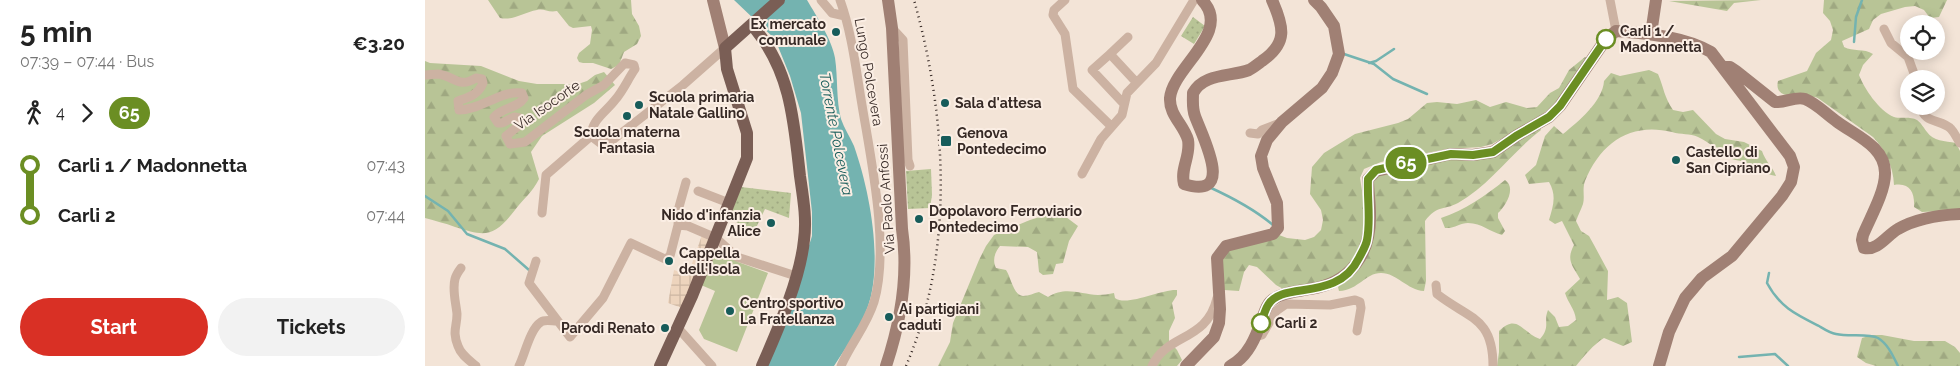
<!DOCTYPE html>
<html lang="en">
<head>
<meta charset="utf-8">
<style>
  body { margin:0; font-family:Raleway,sans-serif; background:#f2f2f2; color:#222; height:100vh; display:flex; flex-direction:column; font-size:19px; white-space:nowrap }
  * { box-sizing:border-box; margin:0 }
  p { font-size:16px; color:#767676 }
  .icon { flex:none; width:28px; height:28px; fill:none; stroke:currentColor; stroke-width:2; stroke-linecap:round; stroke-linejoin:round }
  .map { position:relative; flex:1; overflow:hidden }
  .details { display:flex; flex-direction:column; background:#fff; width:425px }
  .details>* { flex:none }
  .badge { padding:0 10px; border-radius:16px; font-size:18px; line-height:32px }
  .tools { position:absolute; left:1475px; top:15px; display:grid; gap:10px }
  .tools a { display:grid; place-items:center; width:45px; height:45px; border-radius:50%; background:#fff; box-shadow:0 2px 12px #0003; font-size:25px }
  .map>.badge { position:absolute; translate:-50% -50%; box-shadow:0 0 0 2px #fff }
  .legs { display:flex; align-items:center; gap:8px; height:55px; padding:0 20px; font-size:16px }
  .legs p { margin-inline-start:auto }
  .head { display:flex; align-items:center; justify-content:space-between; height:85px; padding:0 20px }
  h1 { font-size:28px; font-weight:700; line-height:38px }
  .cta { display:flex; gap:10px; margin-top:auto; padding:10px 20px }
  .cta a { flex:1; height:58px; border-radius:30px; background:#d93025; color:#fff; font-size:20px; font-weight:700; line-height:58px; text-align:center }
  .cta a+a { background:#f2f2f2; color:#222 }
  ul { padding:0 20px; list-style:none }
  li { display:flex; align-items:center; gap:18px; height:50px; font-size:19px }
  li i { display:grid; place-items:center; width:8px; height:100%; margin:0 6px; background:currentColor }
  li i::after { content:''; width:12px; height:12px; margin:-6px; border:4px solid; border-radius:50%; background:#fff }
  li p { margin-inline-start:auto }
  li:first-child i { background:linear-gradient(#0000 50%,currentColor 0) }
  li:last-child i { background:linear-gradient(currentColor 50%,#0000 0) }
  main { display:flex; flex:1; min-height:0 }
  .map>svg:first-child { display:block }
</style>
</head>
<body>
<main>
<section class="details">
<div class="head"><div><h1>5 min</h1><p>07:39 – 07:44 · Bus</p></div><b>€3.20</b></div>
<div class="legs"><svg class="icon" aria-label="walk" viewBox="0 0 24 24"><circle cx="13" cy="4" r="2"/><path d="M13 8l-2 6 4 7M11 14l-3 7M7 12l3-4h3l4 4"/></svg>4<svg class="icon" aria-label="forward" viewBox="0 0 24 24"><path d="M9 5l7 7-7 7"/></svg><b class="badge" style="background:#6b8e23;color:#fff">65</b></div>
<ul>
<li><i style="color:#6b8e23"></i><b>Carli 1 / Madonnetta</b><p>07:43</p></li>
<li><i style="color:#6b8e23"></i><b>Carli 2</b><p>07:44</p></li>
</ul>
<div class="cta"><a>Start</a><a>Tickets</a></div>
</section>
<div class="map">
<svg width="1535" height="366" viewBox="0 0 1535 366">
  <defs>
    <pattern id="forest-firs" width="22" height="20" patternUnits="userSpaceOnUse" patternTransform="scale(1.25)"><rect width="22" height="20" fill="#b8c496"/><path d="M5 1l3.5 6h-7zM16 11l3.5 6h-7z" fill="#9fa881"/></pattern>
    <pattern id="park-dots" width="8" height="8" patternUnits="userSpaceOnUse" patternTransform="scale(1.25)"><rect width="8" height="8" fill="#b8c496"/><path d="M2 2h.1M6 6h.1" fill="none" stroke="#9fa881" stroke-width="1.8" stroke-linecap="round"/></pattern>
    <pattern id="plaza-grid" width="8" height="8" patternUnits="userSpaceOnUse" patternTransform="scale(1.25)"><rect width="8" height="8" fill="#edd4bd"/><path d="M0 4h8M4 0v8" fill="none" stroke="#ccb6a2"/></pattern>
  </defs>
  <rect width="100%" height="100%" fill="#f3e4d7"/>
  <!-- forest -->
  <path fill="url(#forest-firs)" d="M63 0H206L207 14 214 26 216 36 212 44 199 52 194 65 186 69 168 63H158L154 62 152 58 154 53 165 44 167 30 166 26 148 28 144 26 132 11C123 13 119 8 112 10 99 12 89 21 75 18Z
    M1336 0 1309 3 1302 11 1244 1Z
    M1399 0H1522L1514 17 1505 18 1499 10 1490 6 1480 7 1456 14 1448 20 1444 29 1417 41 1419 47C1428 52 1439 48 1448 54L1438 65 1434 75C1439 88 1454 111 1469 117 1476 119 1485 116 1492 120 1497 124 1498 127 1502 132 1508 141 1520 141 1531 143L1535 151V210L1497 212 1489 207C1490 193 1485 182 1469 185 1468 166 1461 151 1448 137L1397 101C1394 99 1392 97 1389 97 1378 94 1348 102 1353 81L1382 71 1391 53 1406 40 1408 30 1405 21 1398 13Z
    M1160 57 1164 59 1135 101 1107 122 1067 144 1056 147 1022 149 956 162 939 169 935 178 939 203V233L934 248 923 267 903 280 860 290 851 285 832 267 824 265 819 272 814 291 799 290 797 263 799 254 807 247 854 235 862 238 880 240 889 237 896 230 898 220 896 210 885 194 887 167 899 153 930 134 973 123 983 119 1002 103 1012 102 1032 104 1051 100 1065 107 1081 102 1102 108 1112 107 1125 93 1134 88 1144 70Z
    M0 61 5 63 56 66 94 81 112 84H153L162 81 170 75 179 72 190 85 169 103 117 136 106 152 114 179C107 193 99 198 90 210 69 237 61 237 30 227 20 223 10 221 0 218Z
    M1224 70 1233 74C1239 88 1239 97 1248 110L1258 112 1268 110 1291 134 1300 139 1319 142 1337 151C1340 161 1348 167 1351 176 1338 174 1328 166 1316 161 1312 160 1309 160 1305 158 1294 151 1285 143 1273 137 1265 133 1256 135 1247 132 1206 122 1176 142 1160 181 1157 189 1160 197 1158 204 1156 210 1153 215 1151 221L1156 231 1164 236 1169 245 1183 271 1182 300 1193 297 1202 303 1207 342 1198 346 1179 338C1169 344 1158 357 1151 366H1072L1074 352V331C1093 312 1098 334 1115 339 1126 326 1118 322 1123 310L1130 317 1134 327 1143 326 1151 320C1150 309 1143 303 1140 293L1155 279C1147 265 1141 260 1149 245L1137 221 1130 224 1124 220C1128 206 1132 196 1124 182L1104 184 1100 175 1111 165 1120 136 1129 126 1138 134C1153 122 1178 101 1179 81L1186 73 1195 76Z
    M1115 127 1116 130C1087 152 1065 185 1033 203 1018 211 1013 204 1000 221L1001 281 999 291C982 290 972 273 956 273 940 273 934 290 914 291L913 287 930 273 949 180 954 174 1023 159 1045 161Z
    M1080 180C1092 188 1080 207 1073 213V218L1080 231 1077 235C1065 232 1057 223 1043 223 1035 223 1029 229 1020 228L1016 218C1040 210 1060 196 1080 180Z
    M621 215 641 217 653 226 644 241 638 263 631 264 628 274 618 275 614 272 612 252 603 247 575 246C570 252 567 260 571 268L581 270C586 277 588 295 598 296 604 296 609 293 614 292L623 297C640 286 655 294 673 295 678 295 684 294 689 293L690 298C702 307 736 289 752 290V295L747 303 750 318 744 331V341L752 350 757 360 752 366H513L525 342 528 323 554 260 561 246 569 235 605 220Z
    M1447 335H1457L1489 341H1520L1530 347 1535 353V366H1451L1441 363 1432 357 1437 338Z"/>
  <!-- park -->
  <path fill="url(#park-dots)" d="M768 17 780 26 769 44 756 36Z
    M506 169 507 195 505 208 483 209 481 171Z
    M316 187 366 193 364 218 340 209 330 230 304 219Z"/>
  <!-- pitch -->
  <path fill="#b8c496" d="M291 247 313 262 343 273 312 352 279 339 274 330 290 291 276 285Z"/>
  <!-- plaza -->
  <path fill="url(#plaza-grid)" d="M277 235 283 237 285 241 257 308 243 303 249 270 263 275Z"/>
  <!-- water -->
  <path fill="#74b3b0" d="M309 0H382C392 17 407 40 410 58 413 78 411 100 416 119 419 128 425 137 429 146 444 189 456 251 446 296 440 322 423 344 409 366H342L371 287 387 236V212L376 113 365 76 350 39Z"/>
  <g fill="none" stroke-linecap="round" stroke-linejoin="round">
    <!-- stream -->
    <path stroke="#74b3b0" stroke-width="2.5" d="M1429 42 1431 17 1437 0
      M919 54 949 64 968 79 1002 94
      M944 63 951 61 969 49
      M784 187C806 197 829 209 848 225
      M0 196 23 211 42 234 80 249 104 270
      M1344 273 1342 283C1355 307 1370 314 1394 326 1399 329 1405 333 1411 334 1424 337 1443 333 1453 338 1463 344 1468 356 1473 366
      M1314 357 1350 354 1363 366"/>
    <!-- street -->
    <path stroke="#ccb2a2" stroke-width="9" d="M396 0 407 13 420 16
      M415 0C427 33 431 70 437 105 446 160 465 248 449 302 441 327 426 343 416 366
      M640 0 629 10 628 15 640 34 648 89 686 126
      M1185 0 1191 31
      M467 28 478 40 483 160 485 166
      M1459 29 1466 43 1483 57 1491 79
      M703 37 685 54 711 82
      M685 54 667 70 699 104
      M0 75C4 75 9 74 13 74 30 76 33 89 51 78L57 79 58 83C53 95 44 97 33 101L34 110C56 110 76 90 97 93L99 98C92 109 77 107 69 117L73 123H77L89 117 95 118 97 123 81 136 85 144 100 142 161 95 179 85 200 63 209 65 210 69C203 79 198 91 190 100 181 112 167 119 166 136L175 143 185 142 258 85 300 48
      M1496 106C1498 124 1517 119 1526 129 1530 133 1532 139 1535 143
      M825 133 833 134 837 130 855 123
      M657 174 676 139 697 115 702 93 731 63 769 0
      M273 191 304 203
      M117 213 121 175 166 136
      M253 225 254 207 261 182
      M111 261 104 283 145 337 178 298 206 243 240 259 245 256 253 225 263 226 291 238 312 257 371 276
      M36 268C33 272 31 275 30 279 27 290 31 303 32 314 32 327 27 331 33 346 36 355 44 360 51 366
      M1011 285 1012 294C1044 319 1068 317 1068 366
      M253 328 287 366
      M830 337 837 335 851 311 861 304 905 305 930 300 935 302 936 308 932 331
      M94 366C100 354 105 329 116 322 120 319 127 321 132 321
      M727 366C742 333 782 342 792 298"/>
    <!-- secondary -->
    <path stroke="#a08074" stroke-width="12" d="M288 0 300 48
      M777 0C808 32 748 67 745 98 744 115 759 125 763 140 766 156 755 168 759 184 812 201 777 136 770 116 767 108 768 101 768 93 779 73 805 77 824 70 828 68 833 64 837 61 863 43 859 27 847 0
      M1226 34 1231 0
      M1298 67H1305L1311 71 1350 102C1360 103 1370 96 1380 99 1392 104 1400 113 1411 121 1429 135 1461 146 1460 174 1460 192 1445 218 1438 235L1437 240 1439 248C1453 251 1462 235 1473 229 1492 218 1514 215 1535 214
      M461 366C476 321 484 276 477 229L467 28 463 0
      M761 366 789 337 794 323 795 309 792 258 801 246 848 234 853 228 852 203 838 168 836 156 842 140 857 122 897 88 907 73 914 54 909 26 896 7 889 0
      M805 366C823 357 831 337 837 319 839 314 841 306 845 302 855 292 871 292 885 289 925 283 946 255 945 214 945 202 943 191 943 179L951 171 1026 154 1048 155 1068 152 1091 136 1124 117 1135 106 1181 39 1191 31C1224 34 1257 36 1286 52L1365 156 1369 167 1366 182 1357 196 1307 256 1277 278 1260 298 1244 332 1234 366"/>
    <!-- primary -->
    <path stroke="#7a5e55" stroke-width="12" d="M331 30C366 73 369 123 375 176 378 197 382 219 379 240 375 280 353 329 337 366
      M235 366 267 296 322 158V133L302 69 300 48 354 0"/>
    <!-- rail -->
    <path stroke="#362925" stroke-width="2.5" stroke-dasharray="1 4" stroke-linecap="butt" d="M481 366C530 252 522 117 489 0"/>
  </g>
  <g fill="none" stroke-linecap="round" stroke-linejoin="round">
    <defs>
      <path id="line-1" d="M836 323C838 317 840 310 843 305 857 280 912 303 934 258 937 252 941 246 942 240 946 220 942 200 943 179L951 170 1026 154 1048 155 1068 152 1091 136 1124 117 1135 106 1181 39"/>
    </defs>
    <!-- line-1 casing -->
    <use href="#line-1" stroke="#fff" stroke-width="11"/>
    <!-- line-1 -->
    <use href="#line-1" stroke="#6b8e23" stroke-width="8"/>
  </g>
  <!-- markers -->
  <g fill="#175c5a" stroke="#fbeee4" stroke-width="2">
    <circle cx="411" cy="32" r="5"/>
    <circle cx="520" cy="103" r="5"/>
    <circle cx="214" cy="105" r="5"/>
    <circle cx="202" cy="116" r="5"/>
    <rect x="515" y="135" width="12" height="12" rx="2.5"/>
    <circle cx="1251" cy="160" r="5"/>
    <circle cx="494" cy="219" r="5"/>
    <circle cx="346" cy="223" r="5"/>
    <circle cx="244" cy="261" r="5"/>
    <circle cx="305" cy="311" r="5"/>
    <circle cx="464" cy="317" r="5"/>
    <circle cx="240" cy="328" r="5"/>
  </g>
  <g fill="#fff" stroke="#6b8e23" stroke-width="2.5">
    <circle cx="1181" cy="39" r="9"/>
    <circle cx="836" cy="323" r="9"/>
  </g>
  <g text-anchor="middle" stroke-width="4" stroke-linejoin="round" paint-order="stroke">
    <!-- poi labels -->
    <g font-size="14" font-weight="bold" fill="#362925" stroke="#fbeee4" text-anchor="start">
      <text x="401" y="29" text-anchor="end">Ex mercato<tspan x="401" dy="16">comunale</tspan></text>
      <text x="224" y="102">Scuola primaria<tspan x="224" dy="16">Natale Gallino</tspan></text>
      <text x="530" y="108">Sala d'attesa</text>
      <text x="202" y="137" text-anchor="middle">Scuola materna<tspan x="202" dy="16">Fantasia</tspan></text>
      <text x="532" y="138">Genova<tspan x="532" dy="16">Pontedecimo</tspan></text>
      <text x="1261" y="157">Castello di<tspan x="1261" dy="16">San Cipriano</tspan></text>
      <text x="504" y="216">Dopolavoro Ferroviario<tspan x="504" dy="16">Pontedecimo</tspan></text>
      <text x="336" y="220" text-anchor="end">Nido d'infanzia<tspan x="336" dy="16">Alice</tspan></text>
      <text x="254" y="258">Cappella<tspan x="254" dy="16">dell'Isola</tspan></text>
      <text x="315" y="308">Centro sportivo<tspan x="315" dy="16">La Fratellanza</tspan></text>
      <text x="474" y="314">Ai partigiani<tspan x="474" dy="16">caduti</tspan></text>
      <text x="230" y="333" text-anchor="end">Parodi Renato</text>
    </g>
    <!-- stop labels -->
    <g font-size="14" font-weight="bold" fill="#362925" stroke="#fbeee4" text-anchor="start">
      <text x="1195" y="36">Carli 1 /<tspan x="1195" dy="16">Madonnetta</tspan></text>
      <text x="850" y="328">Carli 2</text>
    </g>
    <!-- street labels -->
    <g font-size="14" fill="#362925" stroke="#fbeee4">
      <text transform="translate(444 72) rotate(80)" y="5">Lungo Polcevera</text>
      <text transform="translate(122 105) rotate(-35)" y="5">Via Isocorte</text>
      <text transform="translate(461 199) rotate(-94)" y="5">Via Paolo Anfossi</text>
    </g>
    <!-- water labels -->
    <g font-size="15" font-style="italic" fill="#175c5a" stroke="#fbeee4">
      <text transform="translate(411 134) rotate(79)" y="5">Torrente Polcevera</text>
    </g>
  </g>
</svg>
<div class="tools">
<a><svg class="icon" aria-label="locate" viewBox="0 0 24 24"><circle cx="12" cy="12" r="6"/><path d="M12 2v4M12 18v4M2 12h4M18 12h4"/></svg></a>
<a><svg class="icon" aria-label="layers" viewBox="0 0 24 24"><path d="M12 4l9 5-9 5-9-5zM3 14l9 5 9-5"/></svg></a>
</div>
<b class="badge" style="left:981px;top:163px;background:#6b8e23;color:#fff">65</b>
</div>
</main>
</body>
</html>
